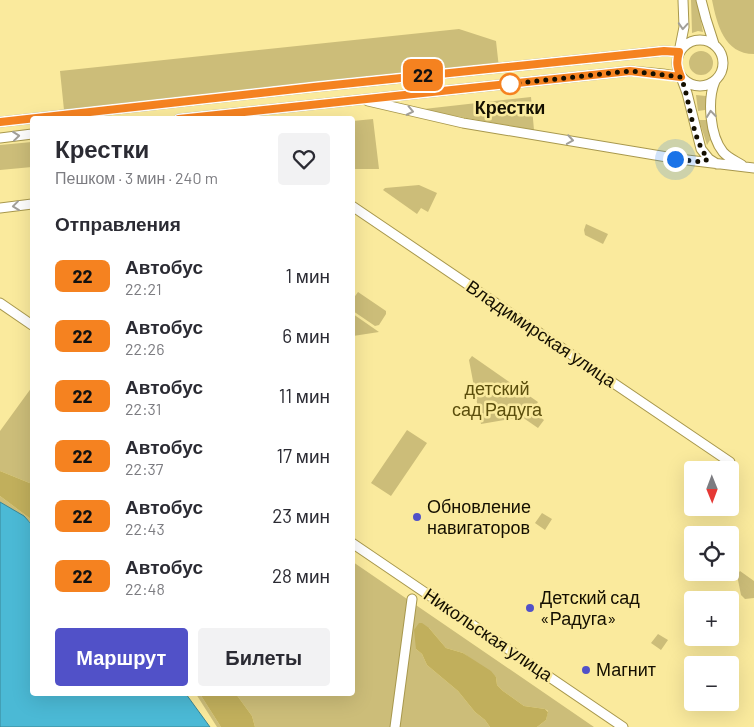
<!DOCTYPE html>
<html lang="ru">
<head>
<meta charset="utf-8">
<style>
  body { margin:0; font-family:Barlow,sans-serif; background:#f2f2f3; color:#2b2b33; height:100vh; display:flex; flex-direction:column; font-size:19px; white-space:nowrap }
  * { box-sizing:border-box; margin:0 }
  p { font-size:16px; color:#7c7c81 }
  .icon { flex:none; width:28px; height:28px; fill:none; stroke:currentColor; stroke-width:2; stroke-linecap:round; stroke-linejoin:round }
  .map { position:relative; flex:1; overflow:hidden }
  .side { position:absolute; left:30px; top:116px; width:325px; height:580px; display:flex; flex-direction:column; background:#fff; border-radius:5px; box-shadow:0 5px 20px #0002 }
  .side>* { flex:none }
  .badge { padding:0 10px; border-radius:8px; font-size:18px; line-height:32px }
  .needle { width:32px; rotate:179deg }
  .fabs { position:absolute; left:684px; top:461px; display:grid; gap:10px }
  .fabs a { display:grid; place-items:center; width:55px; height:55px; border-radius:5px; background:#fff; box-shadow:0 5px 20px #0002; font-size:25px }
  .you { position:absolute; width:25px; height:25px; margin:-12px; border:4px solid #fff; border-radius:50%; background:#1a73e8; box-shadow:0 0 0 8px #1a73e833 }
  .map>.badge { position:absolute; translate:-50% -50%; box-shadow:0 0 0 2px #fff }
  h2 { padding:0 25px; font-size:19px; line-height:45px }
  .round { display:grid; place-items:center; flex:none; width:52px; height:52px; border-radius:5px; background:#f2f2f3 }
  .head { display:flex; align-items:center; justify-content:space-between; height:85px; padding:0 25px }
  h1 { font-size:24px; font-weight:700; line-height:38px }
  .primary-button { display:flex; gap:10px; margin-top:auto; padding:10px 25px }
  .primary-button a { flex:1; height:58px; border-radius:5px; background:#5151c8; color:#fff; font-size:20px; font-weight:700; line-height:58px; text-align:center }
  .primary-button a+a { background:#f2f2f3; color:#2b2b33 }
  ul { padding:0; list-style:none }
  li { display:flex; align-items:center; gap:15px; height:60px; padding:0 25px }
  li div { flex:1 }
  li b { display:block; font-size:19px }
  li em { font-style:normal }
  li .badge { min-width:55px; font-weight:700; text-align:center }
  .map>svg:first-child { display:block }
</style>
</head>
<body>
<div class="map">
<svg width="754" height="727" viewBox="0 0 754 727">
  <rect width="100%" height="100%" fill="#faea9d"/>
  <!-- green -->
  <path fill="#ccbd79" d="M691 0H697L703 32 698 31 692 33Z
    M712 0H754V54C724 54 717 24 712 0Z
    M459 29 496 41 499 68 64 110 60 71Z
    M689 63a12 12 0 1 1 24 0a12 12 0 1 1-24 0Z
    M696 95 706 96 705 110 698 111Z
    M531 97 534 130 428 111 424 109Z
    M373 119 379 169H353V121Z
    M699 120H707L710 140 707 145Z
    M32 142V167L0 170V145Z
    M419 185 437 193 428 212 421 208 417 214 383 190 385 188Z
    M586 224 608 234 603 244 585 235 584 230Z
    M358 292 386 311V314L379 325 375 326 353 311V299Z
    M353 314 379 332 353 336Z
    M472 356 538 402 532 411 544 420 538 428 522 417 481 424 469 360Z
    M32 387V484L0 471V431Z
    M407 430 427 443 391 496 371 483Z
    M0 496 32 520V523L0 502Z
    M542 513 552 519 545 530 535 523Z
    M353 562 594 727H537L546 720 548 711 545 709 524 706 503 691 497 685 496 677 463 653 446 648 429 628 416 649 422 654 427 665 458 691 475 712 485 720 490 727H255L252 716 236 694H352Z
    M740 571 754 581V598L745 599 741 595 737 575Z
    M658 634 668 640 661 650 651 643Z
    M196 694H200L221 727H217Z"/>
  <!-- forest -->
  <path fill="#c1af5c" d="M0 471 32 484V520L0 496Z
    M419 623H422L429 628 446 648 463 653 491 671 496 677 497 685 503 691 524 706 545 709 548 712 546 720 537 727H490L485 720 475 712 458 691 427 665 422 654 416 649 414 630Z
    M200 694H236L252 716 255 727H221Z"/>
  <!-- water -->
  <path fill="#4bb9d5" stroke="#3a8695" d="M0 502 24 516 32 525V694H186L210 727H0Z"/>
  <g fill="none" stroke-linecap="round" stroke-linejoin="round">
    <defs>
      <path id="minor" d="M701 0 706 19 714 44
        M677 63a23 23 0 1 1 46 0a23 23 0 1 1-46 0Z
        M715 81C707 100 710 136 723 152 728 158 736 161 742 165
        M368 101 463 123 679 159 754 168
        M179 119 630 71 663 74 681 77 687 93 701 149 709 159 717 164
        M0 122 314 87 664 51 679 52 684 27 683 0
        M0 138 32 134
        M352 206 730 462
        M0 208 32 204
        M0 303 32 325
        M352 543 623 727
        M395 727 412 599"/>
    </defs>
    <!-- minor casing -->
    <use href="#minor" stroke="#a8984d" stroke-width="11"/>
    <!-- minor -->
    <use href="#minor" stroke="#fff" stroke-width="9"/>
  </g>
  <!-- one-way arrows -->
  <defs><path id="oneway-chevron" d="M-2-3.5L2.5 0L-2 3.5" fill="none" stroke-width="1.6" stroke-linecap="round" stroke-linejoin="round" transform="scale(1.25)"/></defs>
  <g stroke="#a19f99">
    <use href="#oneway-chevron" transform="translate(683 26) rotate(94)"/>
    <use href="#oneway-chevron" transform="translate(410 111) rotate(12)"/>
    <use href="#oneway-chevron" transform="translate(711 114) rotate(-96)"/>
    <use href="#oneway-chevron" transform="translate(16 136) rotate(-6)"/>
    <use href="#oneway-chevron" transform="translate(570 140) rotate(9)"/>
    <use href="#oneway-chevron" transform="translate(16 206) rotate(173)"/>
  </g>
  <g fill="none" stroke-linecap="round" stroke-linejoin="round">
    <defs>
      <path id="line" d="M0 122 314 87 664 51 679 52C676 62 677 68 681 77L630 71 179 119"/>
    </defs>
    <!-- line casing -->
    <use href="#line" stroke="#fff" stroke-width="11"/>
    <!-- line -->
    <use href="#line" stroke="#f58220" stroke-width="8"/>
    <!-- walk -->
    <path stroke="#140f00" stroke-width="5" stroke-dasharray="0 9" d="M510 84 630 71 681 77C691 103 691 137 708 159L703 162 675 159"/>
  </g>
  <!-- markers -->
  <circle fill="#fff" stroke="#f58220" stroke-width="2.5" cx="510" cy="84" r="10"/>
  <g fill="#5151c8" stroke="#faea9d" stroke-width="2">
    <circle cx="417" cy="517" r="5"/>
    <circle cx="530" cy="608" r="5"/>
    <circle cx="586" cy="670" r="5"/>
  </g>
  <g text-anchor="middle" stroke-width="5" stroke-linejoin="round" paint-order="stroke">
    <!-- stop labels -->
    <g font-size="18" font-weight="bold" fill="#140f00" stroke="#faea9d">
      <text x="510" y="114">Крестки</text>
    </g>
    <!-- street labels -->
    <g font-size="18" fill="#140f00" stroke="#faea9d">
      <text transform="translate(541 334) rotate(34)" y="6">Владимирская улица</text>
      <text transform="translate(488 635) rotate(34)" y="6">Никольская улица</text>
    </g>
    <!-- park labels -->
    <g font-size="18" fill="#5b4e0c" stroke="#faea9d">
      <text x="497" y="395">детский<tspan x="497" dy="21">сад Радуга</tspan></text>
    </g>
    <!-- poi labels -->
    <g font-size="18" fill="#140f00" stroke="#faea9d" text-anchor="start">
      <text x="427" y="513">Обновление<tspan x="427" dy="21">навигаторов</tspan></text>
      <text x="540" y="604">Детский сад<tspan x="540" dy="21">«Радуга»</tspan></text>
      <text x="596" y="676">Магнит</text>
    </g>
  </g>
</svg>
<div class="fabs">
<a><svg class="needle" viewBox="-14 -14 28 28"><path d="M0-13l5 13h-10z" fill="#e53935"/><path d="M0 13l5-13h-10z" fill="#7c7c81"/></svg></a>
<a><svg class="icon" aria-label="locate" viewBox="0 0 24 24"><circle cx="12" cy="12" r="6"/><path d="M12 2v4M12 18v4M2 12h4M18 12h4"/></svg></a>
<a>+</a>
<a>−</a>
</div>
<div class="you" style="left:675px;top:159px"></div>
<b class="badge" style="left:423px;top:75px;background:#f58220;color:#111">22</b>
<section class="side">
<div class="head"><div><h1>Крестки</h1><p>Пешком · 3 мин · 240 m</p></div><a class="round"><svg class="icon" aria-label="heart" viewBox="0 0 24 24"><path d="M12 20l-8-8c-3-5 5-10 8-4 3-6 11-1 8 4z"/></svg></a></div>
<h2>Отправления</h2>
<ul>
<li><span class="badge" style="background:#f58220;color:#111">22</span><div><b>Автобус</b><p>22:21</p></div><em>1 мин</em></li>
<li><span class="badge" style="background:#f58220;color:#111">22</span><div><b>Автобус</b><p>22:26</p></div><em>6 мин</em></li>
<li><span class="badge" style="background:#f58220;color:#111">22</span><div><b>Автобус</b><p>22:31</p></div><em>11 мин</em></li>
<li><span class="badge" style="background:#f58220;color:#111">22</span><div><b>Автобус</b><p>22:37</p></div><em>17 мин</em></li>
<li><span class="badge" style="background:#f58220;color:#111">22</span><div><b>Автобус</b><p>22:43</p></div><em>23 мин</em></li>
<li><span class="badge" style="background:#f58220;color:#111">22</span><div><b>Автобус</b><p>22:48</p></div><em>28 мин</em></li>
</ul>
<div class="primary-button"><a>Маршрут</a><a>Билеты</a></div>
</section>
</div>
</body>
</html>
